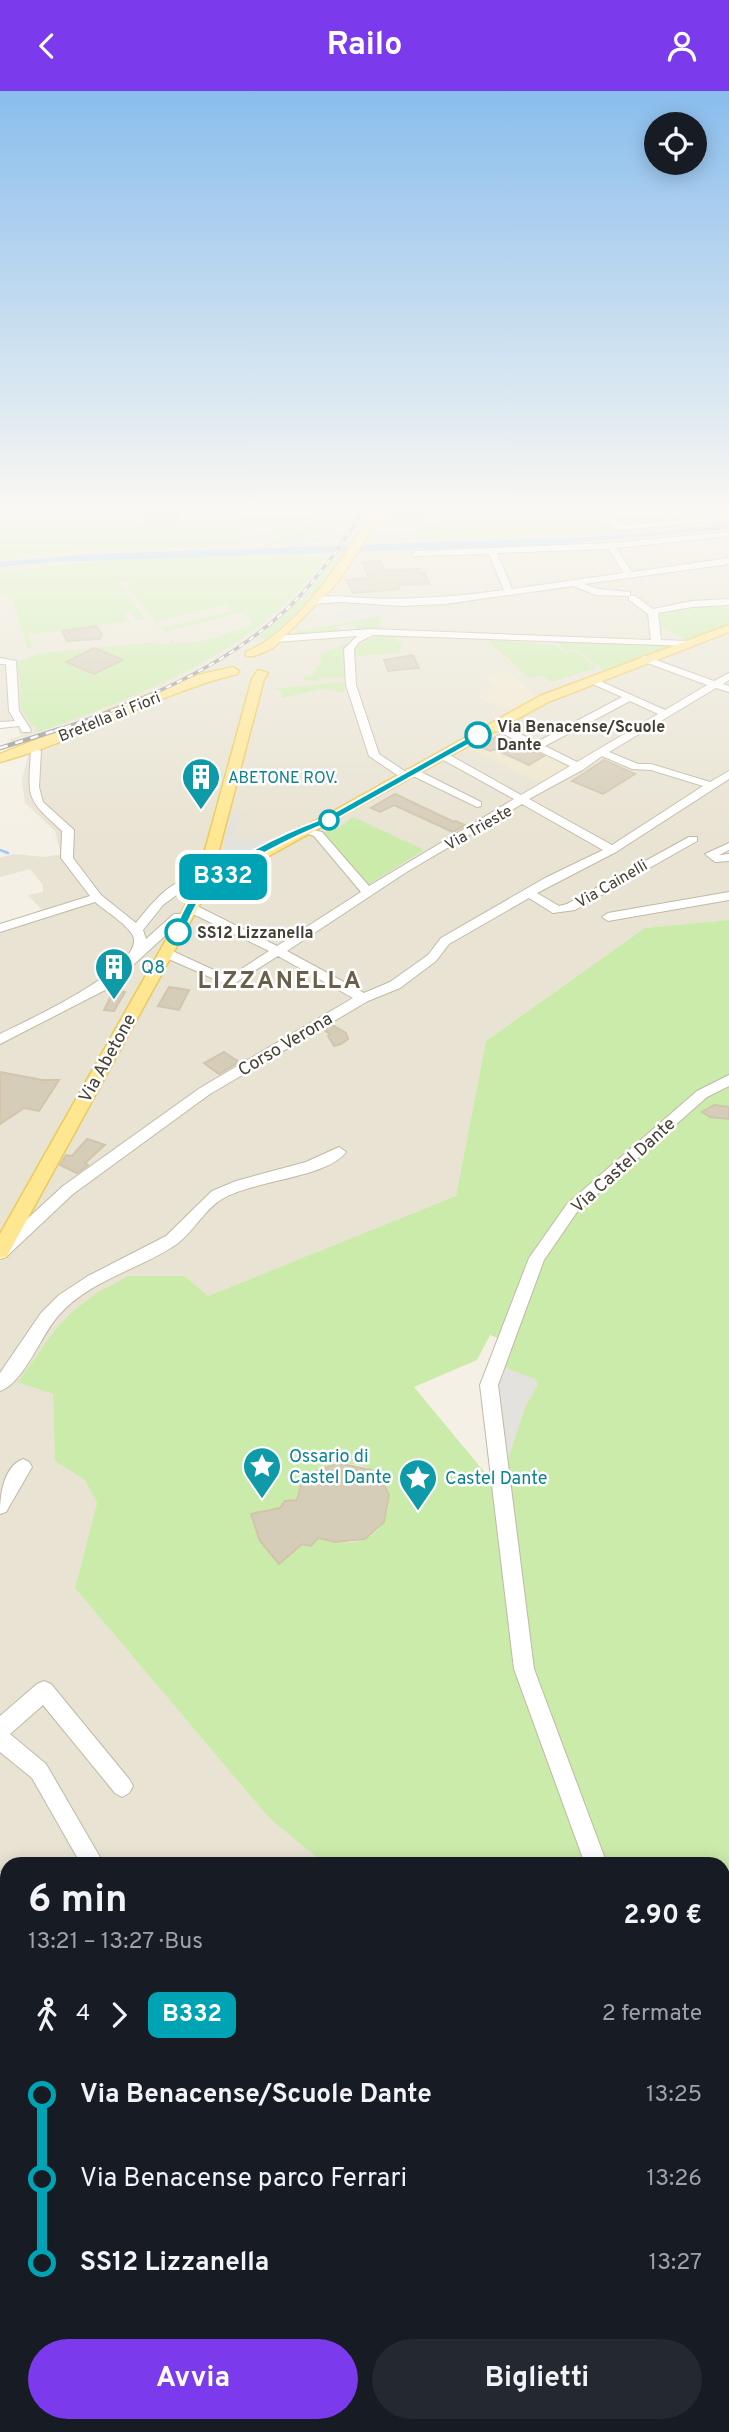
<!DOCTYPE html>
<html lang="it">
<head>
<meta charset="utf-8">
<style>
  body { margin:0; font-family:Overpass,sans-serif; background:#242831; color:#f1f3f6; height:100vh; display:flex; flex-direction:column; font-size:26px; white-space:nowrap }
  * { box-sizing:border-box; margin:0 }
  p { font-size:23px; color:#9ea1a6 }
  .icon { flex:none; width:38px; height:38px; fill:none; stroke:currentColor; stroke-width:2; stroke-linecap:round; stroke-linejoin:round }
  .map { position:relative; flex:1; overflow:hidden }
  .sheet { position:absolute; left:0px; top:1766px; width:730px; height:576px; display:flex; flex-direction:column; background:#171b24; border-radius:21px 21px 0 0; box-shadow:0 4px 18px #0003 }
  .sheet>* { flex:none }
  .badge { padding:0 14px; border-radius:10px; font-size:24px; line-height:46px }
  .controls { position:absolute; left:644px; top:21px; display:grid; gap:14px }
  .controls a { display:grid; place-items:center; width:63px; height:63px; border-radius:50%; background:#171b24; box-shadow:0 4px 18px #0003; font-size:35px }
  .map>.badge { position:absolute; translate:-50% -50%; box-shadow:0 0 0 4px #fff }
  .legs { display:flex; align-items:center; gap:10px; height:77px; padding:0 28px; font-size:23px }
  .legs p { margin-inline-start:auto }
  .headline { display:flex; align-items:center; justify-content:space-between; height:119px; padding:0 28px }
  h1 { font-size:38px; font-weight:700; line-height:52px }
  .button { display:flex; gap:14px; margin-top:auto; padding:14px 28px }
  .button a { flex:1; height:80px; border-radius:42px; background:#7c3aed; color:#fff; font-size:28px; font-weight:700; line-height:80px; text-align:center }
  .button a+a { background:#242831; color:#f1f3f6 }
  ul { padding:0 28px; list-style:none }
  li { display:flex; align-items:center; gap:24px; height:84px; font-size:26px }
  li i { display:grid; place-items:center; width:10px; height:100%; margin:0 9px; background:currentColor }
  li i::after { content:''; width:18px; height:18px; margin:-9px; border:5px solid; border-radius:50%; background:#171b24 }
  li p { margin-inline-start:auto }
  li:first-child i { background:linear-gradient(#0000 50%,currentColor 0) }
  li:last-child i { background:linear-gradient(currentColor 50%,#0000 0) }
  header { display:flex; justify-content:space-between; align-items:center; height:91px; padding:0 28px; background:#7c3aed; color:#fff; font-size:32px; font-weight:700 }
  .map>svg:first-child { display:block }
</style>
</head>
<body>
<header><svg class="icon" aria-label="back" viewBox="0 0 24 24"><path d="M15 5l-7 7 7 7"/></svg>Railo<svg class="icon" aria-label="person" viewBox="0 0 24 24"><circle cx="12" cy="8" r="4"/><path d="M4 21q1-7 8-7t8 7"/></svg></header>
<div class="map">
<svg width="729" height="2341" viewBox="0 0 729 2341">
  <rect width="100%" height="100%" fill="#f4f0e5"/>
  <!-- residential -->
  <path fill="#e8e3d2" d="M0 419H729V829L645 837 486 950 456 1105 208 1205 54 1240 19 1290 53 1303 55 1370 85 1389 97 1412 75 1497 270 1728 325 1773H7V2334H723V2186L729 2204V2341H0V835L44 821 28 804 43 801V794L30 778 0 786V767L14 763 45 766 61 763 55 740 25 712 22 689 28 664 8 648 20 645 18 635 0 636Z"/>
  <!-- education -->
  <path fill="#eee7cd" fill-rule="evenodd" d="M503 581 511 583 537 606 511 620 478 606 495 597 482 585Z
    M501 640 575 675 544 694 469 657ZM500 643 510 648 502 652 529 664 537 660 545 664 529 673 494 658 489 660 478 655Z"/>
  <!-- green -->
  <path fill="#caebaa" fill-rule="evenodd" d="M0 419 36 424 237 419 243 453 80 460 0 467Z
    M315 419H353L321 451 274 453 278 439 303 440 318 420Z
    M477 419 596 420 610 436 628 440 415 448 423 432 435 431 433 424 478 423Z
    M348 460C325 495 299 520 268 548L258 546 311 498 339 461Z
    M329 462C265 558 143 604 39 641L35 640 37 637 34 635 26 634 31 633 21 618 20 590 16 571 41 562 150 552 171 554V548L126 496 129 494 128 490H119V493L145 528 135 529 130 520 124 521 129 530 33 543 28 544 33 557H27L14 511 8 504 0 505V483L10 479 101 470ZM226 514 233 520 163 537 156 530ZM243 521 252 530 250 534C226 544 202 552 175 553L165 541Z
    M716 513 729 519V533L686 549 656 534 660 521Z
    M382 525 379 534 385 539 357 540 354 533 336 535 339 542 290 546 294 541Z
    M387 544 398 545 396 551H402L399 562 355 565V557L368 548Z
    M555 548 678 552 606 581 577 559 565 560Z
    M488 549 556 554 563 561 576 560 597 577 551 591 542 584 529 587Z
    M347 552 344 586 318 587 319 590 303 589 307 584 313 585 317 575H320L321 563Z
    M340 591 344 593V601L320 598 282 607 280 599 273 598Z
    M353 726 424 759 366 795 321 742 340 736Z
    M729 829V1828L723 1823V1773H325L270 1728 75 1497 97 1412 85 1389 55 1370 53 1303 18 1291 54 1240 73 1220 100 1200 129 1185H184L208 1205 456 1105 486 950 645 837ZM490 1244 503 1249 491 1389 414 1296 477 1269ZM338 1372C348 1373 361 1373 370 1378 398 1393 392 1434 367 1447 351 1455 333 1451 318 1447L311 1455 302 1453 279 1473 261 1450 251 1423 280 1417 285 1410 297 1408C298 1385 318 1377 338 1372Z"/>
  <!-- parking -->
  <path fill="#e4e2dd" d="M352 512 387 514 396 521 345 532 336 523 344 520Z
    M241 721 244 727 238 730 233 747 243 750 260 746 270 753 242 767 229 768 224 762 229 726Z
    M500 1274 535 1288 538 1294 526 1314 508 1368H501L491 1294Z"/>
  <!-- water -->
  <path fill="#9ccbf5" d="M729 431V438L549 454 54 471 0 476V471L94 463 587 446 665 441Z"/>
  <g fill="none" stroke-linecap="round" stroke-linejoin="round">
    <!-- stream -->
    <path stroke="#9ccbf5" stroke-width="2.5" d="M0 759 8 762"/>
  </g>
  <!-- building -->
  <path fill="#d6cdb9" stroke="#d1c5ac" stroke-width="2" d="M397 419H428L423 429 393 427Z
    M177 421 178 431H144L143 422Z
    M380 470 385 479 419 478 420 482H425L429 493 399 494V498L353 502 346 489 369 487 362 471Z
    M96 535 102 543 100 548 67 550 62 540Z
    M94 557 123 569 94 583 66 571Z
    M413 564 419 577 388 580 384 569Z
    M499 644 509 649 506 650 544 665 529 674 494 658 490 660 478 655Z
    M604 669 635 683 603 703 572 690Z
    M395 703 454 731 456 730 465 734 453 741 394 714 380 721 371 717Z
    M169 896 189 899 179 919 158 915Z
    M114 899 125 901 114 920 104 919Z
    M332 934 346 942 348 948 341 953 334 955 328 945 330 943 324 939Z
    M224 961 239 971 219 983 204 972Z
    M0 981 42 989H59L39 1020 24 1017 0 1033Z
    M714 1014 729 1016V1028L710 1026 702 1021Z
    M87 1048 105 1054 85 1072 88 1074 77 1082 60 1074 66 1064 72 1065Z
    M338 1372 371 1379 381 1388 389 1404 384 1431 365 1448 335 1451 318 1447 311 1455 302 1453 279 1473 260 1450 251 1423 280 1417 285 1410 297 1409 302 1390 311 1382Z"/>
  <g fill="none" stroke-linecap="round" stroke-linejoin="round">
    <defs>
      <path id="minor" d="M15 419H133L129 421 41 424Z
        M307 419H319L321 421 317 423Z
        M439 419H477L444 424Z
        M598 419H606L618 432 624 434 729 424V428L623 439 612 436Z
        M729 441V445L616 457 632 481 729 467V473L584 493 597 498 630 501V505H635L653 518 692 510 729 508V514L692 516 658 522 661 549 688 550 693 553 691 555 373 544 359 551 354 558 356 594 379 663 406 681 407 678H415L481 711V715L477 716 409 683 408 686H400L369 665 346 594 344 558 357 545 276 551 271 548 276 545 371 538 651 549 648 523 629 509V505L596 504 573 495 445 513 400 515 341 511 313 513 309 510C319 504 339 505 351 506 404 510 452 506 504 499L489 463 413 465 412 463 416 460 611 452ZM609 458 624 482 512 498 497 462Z
        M645 565 714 590 729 582V589L723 593 729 595V601L716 597 609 661 638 673H651L710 691 729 680V688L616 761 537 802 559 815 567 813 689 746H697V750L575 819 553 822 529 807 449 853 436 870 400 897 368 910 210 1003 73 1103 6 1166 0 1168V1153L63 1095 200 997 353 907 278 865 230 895 162 865V859H170L229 886 269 860 187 820V814H195L277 855 361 801 314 745 300 740V736L322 741 369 795 514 708 438 666V662H446L521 704 570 675 491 637V633H499L537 651 622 606 588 591V587L591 586 665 619 707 594 642 570V566ZM630 610 658 623 577 671 545 655ZM602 665 632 678 651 679 703 695 612 754 529 708 584 678ZM522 713 603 759 545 787 441 847 428 864 390 891 364 902 287 860 405 782Z
        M0 567 16 570 19 620 31 639 30 641H22L19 635 0 637V631L15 630 9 620 6 573H0Z
        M36 657 41 660 39 696 43 711 74 739 73 767 101 804 136 832C147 818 172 786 192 788L194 791 163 814 143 839 146 848 174 823H182V829L107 898 0 953V943C26 930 138 879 134 848 133 837 104 819 95 811L0 841V833L90 805 61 767 62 740C26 707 28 709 31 660Z
        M729 752V759L719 764 729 763V770L715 771 705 763Z
        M729 801V809L608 830 602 826 608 822Z
        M729 984V995L707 1006 577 1121 544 1169 498 1294 534 1578 607 1773H585L514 1578 480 1294 529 1167 567 1113 697 1000Z
        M339 1056 346 1061C327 1087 253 1089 222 1108 204 1119 194 1140 177 1153 139 1179 89 1189 58 1225 41 1244 24 1292 0 1300V1282L41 1222 59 1204 88 1185 166 1145 212 1100 236 1090 306 1071Z
        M23 1368 29 1371 32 1376 6 1421 0 1423C0 1405 3 1376 23 1368Z
        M44 1590 51 1593 129 1688 133 1695 129 1702 122 1706 115 1702 43 1614 10 1643 46 1673 104 1773H81L32 1687 0 1661V1625L37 1593Z
        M0 1781H7V1803H0Z
        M723 1889 729 1892V1917L723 1914Z
        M0 1952H7V1976H0Z
        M723 2114 729 2117V2167L723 2164Z
        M212 2334H240L241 2341H213Z
        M289 2334H317L318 2341H290Z
        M435 2334H463L464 2341H436Z
        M518 2334H546L545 2341H517Z"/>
      <path id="major" d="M374 419H384L339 490 273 557 254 565H246V561C298 539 344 466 374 419Z
        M729 534V541L548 611 236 783H226L224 780 262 756 323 726 540 605Z
        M233 576 239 580 237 583C155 603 82 649 0 671V663L198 584Z
        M258 579 268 582 264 588 215 774 208 778 203 777 201 774 252 588Z
        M204 778 211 782 206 802 7 1165 0 1167V1143L184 817 192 802 197 782Z"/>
    </defs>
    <!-- minor casing -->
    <use href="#minor" stroke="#c0b9a6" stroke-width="2"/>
    <!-- major casing -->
    <use href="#major" stroke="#ecca5a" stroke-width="3"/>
    <!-- minor -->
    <use href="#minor" fill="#fff" fill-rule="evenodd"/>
    <!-- major -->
    <use href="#major" fill="#ffe792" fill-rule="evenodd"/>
    <defs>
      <path id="rail-far1" d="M54 640C138 612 224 578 289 516 318 488 342 453 364 419"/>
      <path id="rail" d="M0 657 60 638"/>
    </defs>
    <!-- rail-far1 casing -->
    <use href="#rail-far1" stroke="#959595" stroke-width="3.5"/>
    <!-- rail casing -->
    <use href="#rail" stroke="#959595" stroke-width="4.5"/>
    <!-- rail-far1 -->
    <use href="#rail-far1" stroke="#fff" stroke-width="2" stroke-dasharray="6" stroke-linecap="butt"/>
    <!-- rail -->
    <use href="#rail" stroke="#fff" stroke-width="2.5" stroke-dasharray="8" stroke-linecap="butt"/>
  </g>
  <!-- sky -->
  <linearGradient id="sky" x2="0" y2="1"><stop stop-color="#89bded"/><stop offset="0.56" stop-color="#faf8f3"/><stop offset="1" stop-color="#faf8f3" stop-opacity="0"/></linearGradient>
  <rect width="729" height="747" fill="url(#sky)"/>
  <!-- line-1 -->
  <path fill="#00a3b4" stroke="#fff" stroke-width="2" d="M478 641 483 644 482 646 331 731C301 742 223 780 203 804 194 815 189 831 182 843L173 841C180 828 186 809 197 799 231 767 281 743 324 727Z"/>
  <!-- icons -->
  <defs>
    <symbol id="building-pin" viewBox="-11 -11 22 30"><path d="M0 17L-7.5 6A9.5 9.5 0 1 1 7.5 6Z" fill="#0f9aa8" stroke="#fff"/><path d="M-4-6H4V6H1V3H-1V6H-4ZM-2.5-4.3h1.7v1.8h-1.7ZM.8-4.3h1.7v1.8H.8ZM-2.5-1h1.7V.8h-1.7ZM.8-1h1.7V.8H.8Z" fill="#fff"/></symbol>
    <symbol id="sight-pin" viewBox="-11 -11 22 30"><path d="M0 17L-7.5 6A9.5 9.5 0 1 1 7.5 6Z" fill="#0f9aa8" stroke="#fff"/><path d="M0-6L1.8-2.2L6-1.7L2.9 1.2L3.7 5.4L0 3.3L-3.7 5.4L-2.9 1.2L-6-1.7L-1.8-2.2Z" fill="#fff"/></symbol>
  </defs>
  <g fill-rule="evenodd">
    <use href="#building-pin" x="179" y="664" width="44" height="60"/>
    <use href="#building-pin" x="92" y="854" width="44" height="60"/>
    <use href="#sight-pin" x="240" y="1353" width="44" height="60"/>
    <use href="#sight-pin" x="396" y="1365" width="44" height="60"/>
  </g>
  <!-- markers -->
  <g fill="#fff" stroke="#00a3b4" stroke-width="3.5">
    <circle cx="478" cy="644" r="12"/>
    <circle cx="329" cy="729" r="9"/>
    <circle cx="178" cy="841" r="12"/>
  </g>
  <g text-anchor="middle" stroke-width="5" stroke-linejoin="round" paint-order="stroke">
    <!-- far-street labels -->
    <g font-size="16" fill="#464034" stroke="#fff">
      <text transform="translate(109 625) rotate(-22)" y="6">Bretella ai Fiori</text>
      <text transform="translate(478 736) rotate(-30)" y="6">Via Trieste</text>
      <text transform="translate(611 792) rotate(-30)" y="6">Via Cainelli</text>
    </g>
    <!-- far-stop labels -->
    <g font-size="16" font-weight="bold" fill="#464034" stroke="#fff" text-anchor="start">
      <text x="497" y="641">Via Benacense/Scuole<tspan x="497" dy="18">Dante</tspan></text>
      <text x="197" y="847">SS12 Lizzanella</text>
    </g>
    <!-- far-culture labels -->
    <g font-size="16" fill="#0d838f" stroke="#fff" text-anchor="start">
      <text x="228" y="692">ABETONE ROV.</text>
    </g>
    <!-- culture labels -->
    <g font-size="18" fill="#0d838f" stroke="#fff" text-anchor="start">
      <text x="141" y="882">Q8</text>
      <text x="289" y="1371">Ossario di<tspan x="289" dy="21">Castel Dante</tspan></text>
      <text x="445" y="1393">Castel Dante</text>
    </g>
    <!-- street labels -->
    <g font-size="18" fill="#464034" stroke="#fff">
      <text transform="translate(285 953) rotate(-31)" y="6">Corso Verona</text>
      <text transform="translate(107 967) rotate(-61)" y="6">Via Abetone</text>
      <text transform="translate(623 1074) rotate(-42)" y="6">Via Castel Dante</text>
    </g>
    <!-- district labels -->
    <g font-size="24" font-weight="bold" letter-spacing="2" fill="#6a5f4a" stroke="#fff">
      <text x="280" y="897">LIZZANELLA</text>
    </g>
  </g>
</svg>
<div class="controls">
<a><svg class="icon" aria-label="locate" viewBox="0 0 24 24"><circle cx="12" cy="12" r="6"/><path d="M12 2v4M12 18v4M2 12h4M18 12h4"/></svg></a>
</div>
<b class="badge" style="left:223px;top:786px;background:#00a3b4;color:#fff">B332</b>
<section class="sheet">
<div class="headline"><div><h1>6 min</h1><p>13:21 – 13:27 · Bus</p></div><b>2.90 €</b></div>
<div class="legs"><svg class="icon" aria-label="walk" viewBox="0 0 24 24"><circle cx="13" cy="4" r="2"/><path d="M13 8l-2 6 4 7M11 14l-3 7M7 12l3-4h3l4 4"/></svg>4<svg class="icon" aria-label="forward" viewBox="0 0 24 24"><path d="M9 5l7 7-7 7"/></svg><b class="badge" style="background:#00a3b4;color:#fff">B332</b><p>2 fermate</p></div>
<ul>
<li><i style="color:#00a3b4"></i><b>Via Benacense/Scuole Dante</b><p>13:25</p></li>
<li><i style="color:#00a3b4"></i><span>Via Benacense parco Ferrari</span><p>13:26</p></li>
<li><i style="color:#00a3b4"></i><b>SS12 Lizzanella</b><p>13:27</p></li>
</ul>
<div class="button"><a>Avvia</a><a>Biglietti</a></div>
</section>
</div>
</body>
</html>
